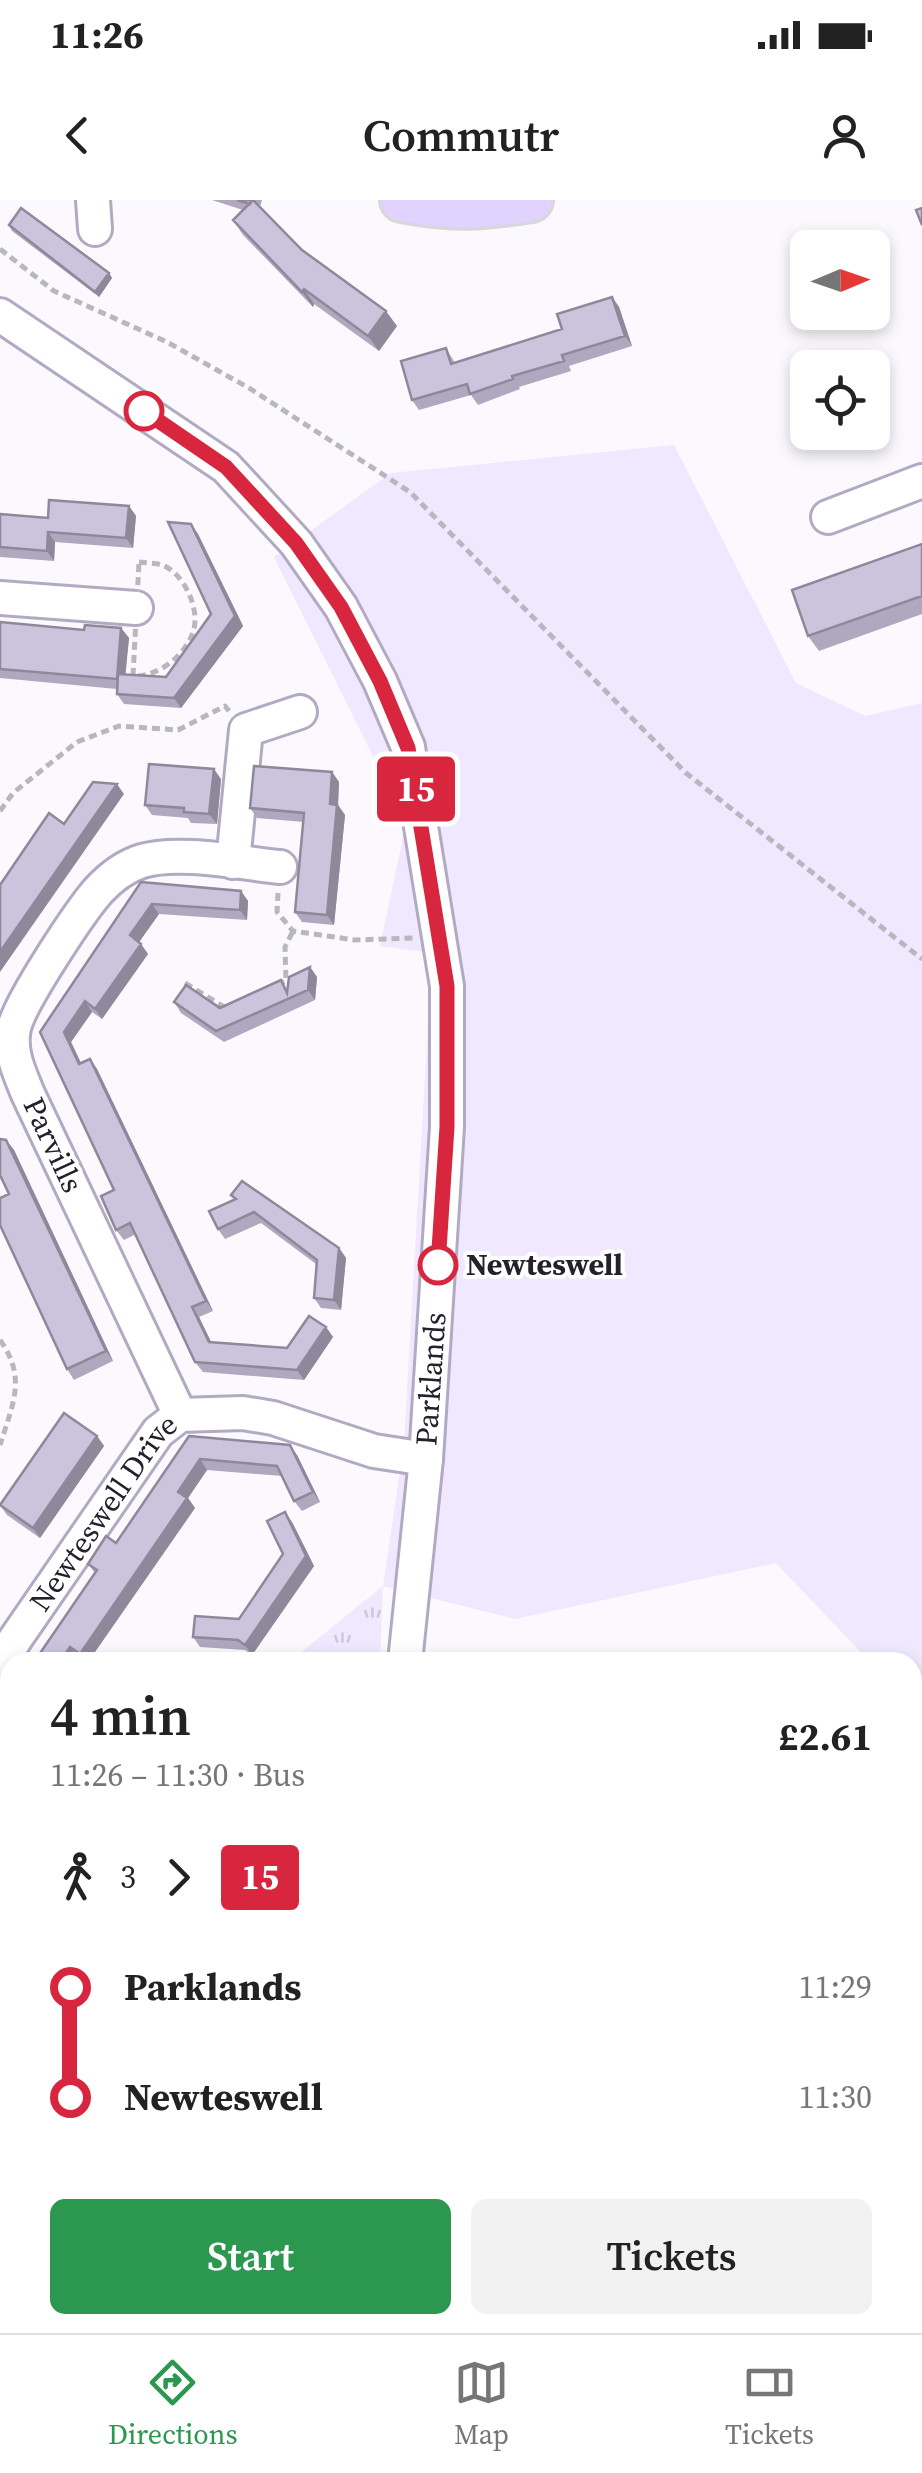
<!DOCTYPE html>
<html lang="en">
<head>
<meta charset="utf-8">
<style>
  body { margin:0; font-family:"Source Serif 4",serif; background:#f2f2f2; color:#222; height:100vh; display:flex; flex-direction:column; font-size:38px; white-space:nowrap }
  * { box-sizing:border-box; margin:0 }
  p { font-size:32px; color:#767676 }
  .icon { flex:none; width:55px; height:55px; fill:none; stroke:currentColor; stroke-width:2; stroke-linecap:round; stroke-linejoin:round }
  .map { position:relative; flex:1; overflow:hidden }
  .panel { position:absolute; left:0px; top:1452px; width:922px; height:682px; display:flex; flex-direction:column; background:#fff; border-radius:30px 30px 0 0; box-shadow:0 5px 15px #0003 }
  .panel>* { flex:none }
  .badge { padding:0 20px; border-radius:8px; font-size:35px; line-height:65px }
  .needle { width:65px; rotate:88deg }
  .tools { position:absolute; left:790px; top:30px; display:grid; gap:20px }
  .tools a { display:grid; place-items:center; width:100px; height:100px; border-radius:15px; background:#fff; box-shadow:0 5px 15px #0003; font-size:50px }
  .map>.badge { position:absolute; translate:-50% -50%; box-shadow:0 0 0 5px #fff }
  .legs { display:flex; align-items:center; gap:15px; height:110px; padding:0 50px; font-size:32px }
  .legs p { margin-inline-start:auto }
  .summary { display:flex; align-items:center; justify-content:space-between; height:170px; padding:0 50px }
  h1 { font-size:55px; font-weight:600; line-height:75px }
  .cta { display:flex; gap:20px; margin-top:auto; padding:20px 50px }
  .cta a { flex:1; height:115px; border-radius:15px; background:#2b974f; color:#fff; font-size:40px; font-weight:600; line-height:115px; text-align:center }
  .cta a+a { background:#f2f2f2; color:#222 }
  ul { padding:0 50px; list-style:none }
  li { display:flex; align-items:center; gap:35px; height:110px; font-size:38px }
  li i { display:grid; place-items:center; width:15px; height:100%; margin:0 12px; background:currentColor }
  li i::after { content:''; width:25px; height:25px; margin:-12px; border:8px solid; border-radius:50%; background:#fff }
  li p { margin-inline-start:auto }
  li:first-child i { background:linear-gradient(#0000 50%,currentColor 0) }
  li:last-child i { background:linear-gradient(currentColor 50%,#0000 0) }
  .status { display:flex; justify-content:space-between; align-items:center; height:70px; padding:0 50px; background:#fff; direction:ltr }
  .status svg { height:28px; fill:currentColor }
  header { display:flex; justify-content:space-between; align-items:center; height:130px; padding:0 50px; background:#fff; font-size:45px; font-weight:600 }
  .menu { display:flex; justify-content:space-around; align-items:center; height:140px; border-top:2px solid #e0e0e0; background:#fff; font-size:28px; color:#767676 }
  .menu a { display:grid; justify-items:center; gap:5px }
  .menu .current { color:#2b974f }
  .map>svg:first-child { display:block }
</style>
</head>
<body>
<div class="status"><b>11:26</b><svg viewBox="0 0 49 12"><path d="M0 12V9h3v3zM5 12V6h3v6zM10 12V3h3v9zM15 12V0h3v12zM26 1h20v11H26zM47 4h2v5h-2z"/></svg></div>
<header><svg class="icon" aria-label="back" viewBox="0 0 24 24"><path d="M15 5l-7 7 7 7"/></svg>Commutr<svg class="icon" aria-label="person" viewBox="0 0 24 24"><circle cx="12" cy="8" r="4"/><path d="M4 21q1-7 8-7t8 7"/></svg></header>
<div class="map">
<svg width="922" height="2133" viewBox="0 0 922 2133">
  <defs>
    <pattern id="park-tufts" width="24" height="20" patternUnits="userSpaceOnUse" patternTransform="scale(2.5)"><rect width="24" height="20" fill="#efe8fe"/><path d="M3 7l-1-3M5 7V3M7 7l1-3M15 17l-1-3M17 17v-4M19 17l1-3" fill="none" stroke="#cdc7da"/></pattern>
  </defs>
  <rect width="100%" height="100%" fill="#fbf9fe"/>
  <!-- green -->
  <path fill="#efe8fe" d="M674 245 796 483 865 516 922 503V1517L913 1507 912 1462H870L776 1363 515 1419 383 1386 404 1244 432 753 380 746 406 623 274 357 391 273Z"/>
  <!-- park -->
  <path fill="url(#park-tufts)" d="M383 1386 380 1462H171L172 1457 300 1453Z"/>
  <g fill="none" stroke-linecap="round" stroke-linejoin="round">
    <defs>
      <g id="minor">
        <path d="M93 0 95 29"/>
        <path d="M0 115 226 267 296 343 341 407 380 481 408 547 447 786V927L426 1259 405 1462"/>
        <path d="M828 317 922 281"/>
        <path d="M0 398 136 408"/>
        <path d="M233 662 246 530 300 512"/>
        <path d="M180 1215 28 894C19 872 9 851 14 828 20 802 79 713 98 691 110 678 126 666 142 661 179 650 240 663 280 667"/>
        <path id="s1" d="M0 1476 4 1457 16 1438 158 1232 180 1215 243 1213 273 1218 374 1251 426 1259"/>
        <path d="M0 1494 10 1531"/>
        <path d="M0 1789 10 1784"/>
        <path d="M261 2125 262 2133"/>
        <path d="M433 2125 434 2133"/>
      </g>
      <path id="major" d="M402 0C452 10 481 8 531 0"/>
    </defs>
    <!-- minor casing -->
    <use href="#minor" stroke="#b2aac3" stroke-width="38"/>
    <!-- major casing -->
    <use href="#major" stroke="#d8d7d9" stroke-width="48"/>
    <!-- path -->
    <path stroke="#b9b7be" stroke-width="5" stroke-dasharray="8 5" stroke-linecap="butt" d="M0 49 54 91 167 142 249 188 410 292 686 573 922 759
      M139 362C146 363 156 363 162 365 184 373 201 410 193 432 185 456 158 477 133 476Z
      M0 611 13 593 77 542 119 526 178 530 225 506 229 511
      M278 693 277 712 293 731 355 740 413 738
      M185 783 226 808
      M277 785 286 781 285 747 293 731
      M0 1140C27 1178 13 1203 0 1245"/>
    <!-- minor -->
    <use href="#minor" stroke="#fff" stroke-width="32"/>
    <!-- major -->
    <use href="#major" stroke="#e2d3fe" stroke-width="42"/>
  </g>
  <!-- wall -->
  <path fill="#afa8be" d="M212 0H262L260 7 302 50 397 126 379 151 314 104 313 107 243 35 233 20 243 10Z
    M9 25 109 73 112 78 99 97 12 31Z
    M612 97 619 107 632 146 569 166 571 171 519 187 520 189 478 205 471 195 419 210 412 200 446 148 455 163 562 129Z
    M129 306 136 316 133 348 55 342 54 361 0 357V314L48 318Z
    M191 324 198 334 243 426 181 508 124 504 117 494V489L0 478V422L84 430 121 428 129 438 125 474 166 477 211 414Z
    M922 344V414L819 451 808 436Z
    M332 572 339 582 338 605 345 615 334 725 302 722 295 712 304 622 257 618 250 608Z
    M221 579 217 624 191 623 188 618 152 615 145 605Z
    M141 682 241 691 248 701 247 720 159 714 139 742 148 754 102 819 92 812 71 842 81 863 90 859 97 869 213 1111 199 1117 211 1142 287 1148 326 1127 333 1137 304 1180 203 1172 195 1162 136 1034 124 1040 116 1030 114 990 40 832Z
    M310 767 317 777 315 800 224 842 181 813 174 802 220 808 288 789Z
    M6 940 14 950 113 1161 74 1180 67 1169 9 994Z
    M231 995 339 1048 346 1058 341 1110 321 1108 314 1098 316 1064 261 1023 225 1039 218 1029 234 999Z
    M97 1236 104 1246 40 1338 7 1315 0 1305Z
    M189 1236 297 1255 320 1302 302 1311 294 1301 282 1276 207 1270 188 1298 195 1308 88 1462 77 1457 34 1462 95 1373 88 1364 116 1343Z
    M292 1322 314 1366 252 1455 245 1450 200 1447 193 1437 239 1419 283 1354Z
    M298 2125H394L343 2133H301Z"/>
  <!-- shaded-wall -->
  <path fill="#8f889b" d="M109 73 112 78 99 97 95 92Z
    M304 89 314 104 313 107 302 92Z
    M612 97 619 107 632 146 625 136Z
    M386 111 397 126 379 151 368 136Z
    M129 306 136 316 133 348 126 338Z
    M191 324 198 334 243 426 181 508 174 498 235 416Z
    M48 332 55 342 54 361 47 351Z
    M121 428 129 438 124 490 117 479Z
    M214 569 221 579 217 624 209 614Z
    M332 572 339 582 338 605 345 615 334 725 327 715 330 604Z
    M117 584 124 594 0 772V752Z
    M241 691 248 701 247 720 240 710Z
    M152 704 159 714 137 745 130 735Z
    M141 744 148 754 102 819 95 809Z
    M310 767 317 777 315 800 308 790Z
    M85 801 92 812 71 842 86 874 79 864 64 832Z
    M90 859 97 869 213 1111 206 1101Z
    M6 940 14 950 113 1161 106 1151Z
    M339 1048 346 1058 341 1110 334 1100Z
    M192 1107 199 1117 216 1152 209 1142Z
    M326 1127 333 1137 304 1180 297 1170Z
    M97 1236 104 1246 40 1338 33 1328Z
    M290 1245 297 1255 320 1302 313 1292Z
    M200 1259 207 1270 188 1298 195 1308 88 1462H87L80 1454 178 1292Z
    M285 1312 292 1322 314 1366 252 1455 245 1445 306 1356Z
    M70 1447 77 1457 74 1462H60Z
    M137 2125H142L143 2133H138Z
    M230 2125H236L237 2133H232Z"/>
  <!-- building -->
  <path fill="#ccc3dd" stroke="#8f889b" stroke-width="2.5" d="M237 0H252L250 4Z
    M253 0 302 50 386 111 368 136 304 89 302 92 233 20Z
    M21 8 109 73 95 92 9 25Z
    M922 8V25L916 10Z
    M612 97 625 136 562 155 564 161 512 176 513 179 470 194 467 184 412 200 401 161 446 148 451 164 562 129 557 114Z
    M49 300 129 306 126 338 48 332 47 351 0 347V314L48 318Z
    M168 322 191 324 235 416 174 498 117 494 118 474 166 477 211 414Z
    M922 344V396L808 436 792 390Z
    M0 422 84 430 85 425 121 428 117 479 0 469Z
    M149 564 214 569 209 614 184 612V608L145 605Z
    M254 566 332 572 330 604 337 605 327 715 295 712 304 613 250 608Z
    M93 582 117 584 0 752V685L49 613 64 624Z
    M141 682 241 691 240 710 152 704 130 735 141 744 95 809 85 801 64 832 79 864 90 859 206 1101 192 1107 209 1142 287 1148 309 1116 326 1127 297 1170 195 1162 130 1023 116 1030 101 996 114 990 40 832Z
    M310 767 308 790 216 831 174 802 186 785 220 808 281 780 287 793 289 777Z
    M0 939 6 940 106 1151 67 1169 0 1025V998L9 994 0 975Z
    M242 981 339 1048 334 1100 314 1098 317 1060 254 1012 218 1029 209 1011 236 999 231 995Z
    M64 1213 97 1236 33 1328 0 1305Z
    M189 1236 290 1245 313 1292 294 1301 277 1266 200 1259 178 1292 187 1298 80 1454 70 1447 60 1462H34L97 1370 88 1364 106 1336 116 1343Z
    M285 1312 306 1356 245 1445 238 1440 193 1437 195 1416 239 1419 283 1354 267 1321Z
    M0 1596 8 1614 6 1615 10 1624V1719L0 1698Z
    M64 2125H137L138 2133H65Z
    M190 2125H230L232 2133H192Z
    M298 2125H322L298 2129Z"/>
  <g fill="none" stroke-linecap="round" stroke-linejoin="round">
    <defs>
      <path id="line-1" d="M144 211 226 267 296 343 341 407 380 481 408 548 447 786V927L438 1065"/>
    </defs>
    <!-- line-1 casing -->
    <use href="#line-1" stroke="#fff" stroke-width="22"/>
    <!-- line-1 -->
    <use href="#line-1" stroke="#d7263d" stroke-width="15"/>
  </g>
  <!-- markers -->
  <g fill="#fff" stroke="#d7263d" stroke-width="5">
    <circle cx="144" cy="211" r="18"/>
    <circle cx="438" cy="1065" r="18"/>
  </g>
  <g text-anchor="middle" stroke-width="8" stroke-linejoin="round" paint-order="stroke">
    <!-- street labels -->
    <g font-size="30" fill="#24212b" stroke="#fff">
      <text transform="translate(53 945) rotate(65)" y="10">Parvills</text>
      <text transform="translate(431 1179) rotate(-86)" y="10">Parklands</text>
      <text dy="10" stroke="none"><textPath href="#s1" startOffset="195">Newteswell Drive</textPath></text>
    </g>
    <!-- stop labels -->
    <g font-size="30" font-weight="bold" fill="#24212b" stroke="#fff" text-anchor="start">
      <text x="466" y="1075">Newteswell</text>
    </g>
  </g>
</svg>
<div class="tools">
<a><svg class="needle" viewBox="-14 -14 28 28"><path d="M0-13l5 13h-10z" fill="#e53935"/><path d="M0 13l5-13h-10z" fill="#767676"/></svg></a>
<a><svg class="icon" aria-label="locate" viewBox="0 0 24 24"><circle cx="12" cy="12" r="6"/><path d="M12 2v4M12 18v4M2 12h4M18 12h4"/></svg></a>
</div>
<b class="badge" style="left:416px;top:589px;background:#d7263d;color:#fff">15</b>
<section class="panel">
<div class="summary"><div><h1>4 min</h1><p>11:26 – 11:30 · Bus</p></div><b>£2.61</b></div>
<div class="legs"><svg class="icon" aria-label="walk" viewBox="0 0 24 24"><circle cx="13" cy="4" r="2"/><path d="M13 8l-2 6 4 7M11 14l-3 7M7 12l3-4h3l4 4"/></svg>3<svg class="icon" aria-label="forward" viewBox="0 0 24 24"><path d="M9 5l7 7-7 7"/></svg><b class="badge" style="background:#d7263d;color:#fff">15</b></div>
<ul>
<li><i style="color:#d7263d"></i><b>Parklands</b><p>11:29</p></li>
<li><i style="color:#d7263d"></i><b>Newteswell</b><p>11:30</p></li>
</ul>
<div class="cta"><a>Start</a><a>Tickets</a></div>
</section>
</div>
<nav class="menu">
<a class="current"><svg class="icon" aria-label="directions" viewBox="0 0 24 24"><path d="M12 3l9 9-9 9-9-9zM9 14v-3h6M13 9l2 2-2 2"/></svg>Directions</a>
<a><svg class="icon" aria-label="map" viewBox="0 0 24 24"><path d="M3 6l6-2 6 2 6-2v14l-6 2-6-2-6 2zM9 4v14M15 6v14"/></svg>Map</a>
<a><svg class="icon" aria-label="tickets" viewBox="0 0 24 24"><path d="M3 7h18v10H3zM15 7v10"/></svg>Tickets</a>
</nav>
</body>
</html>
